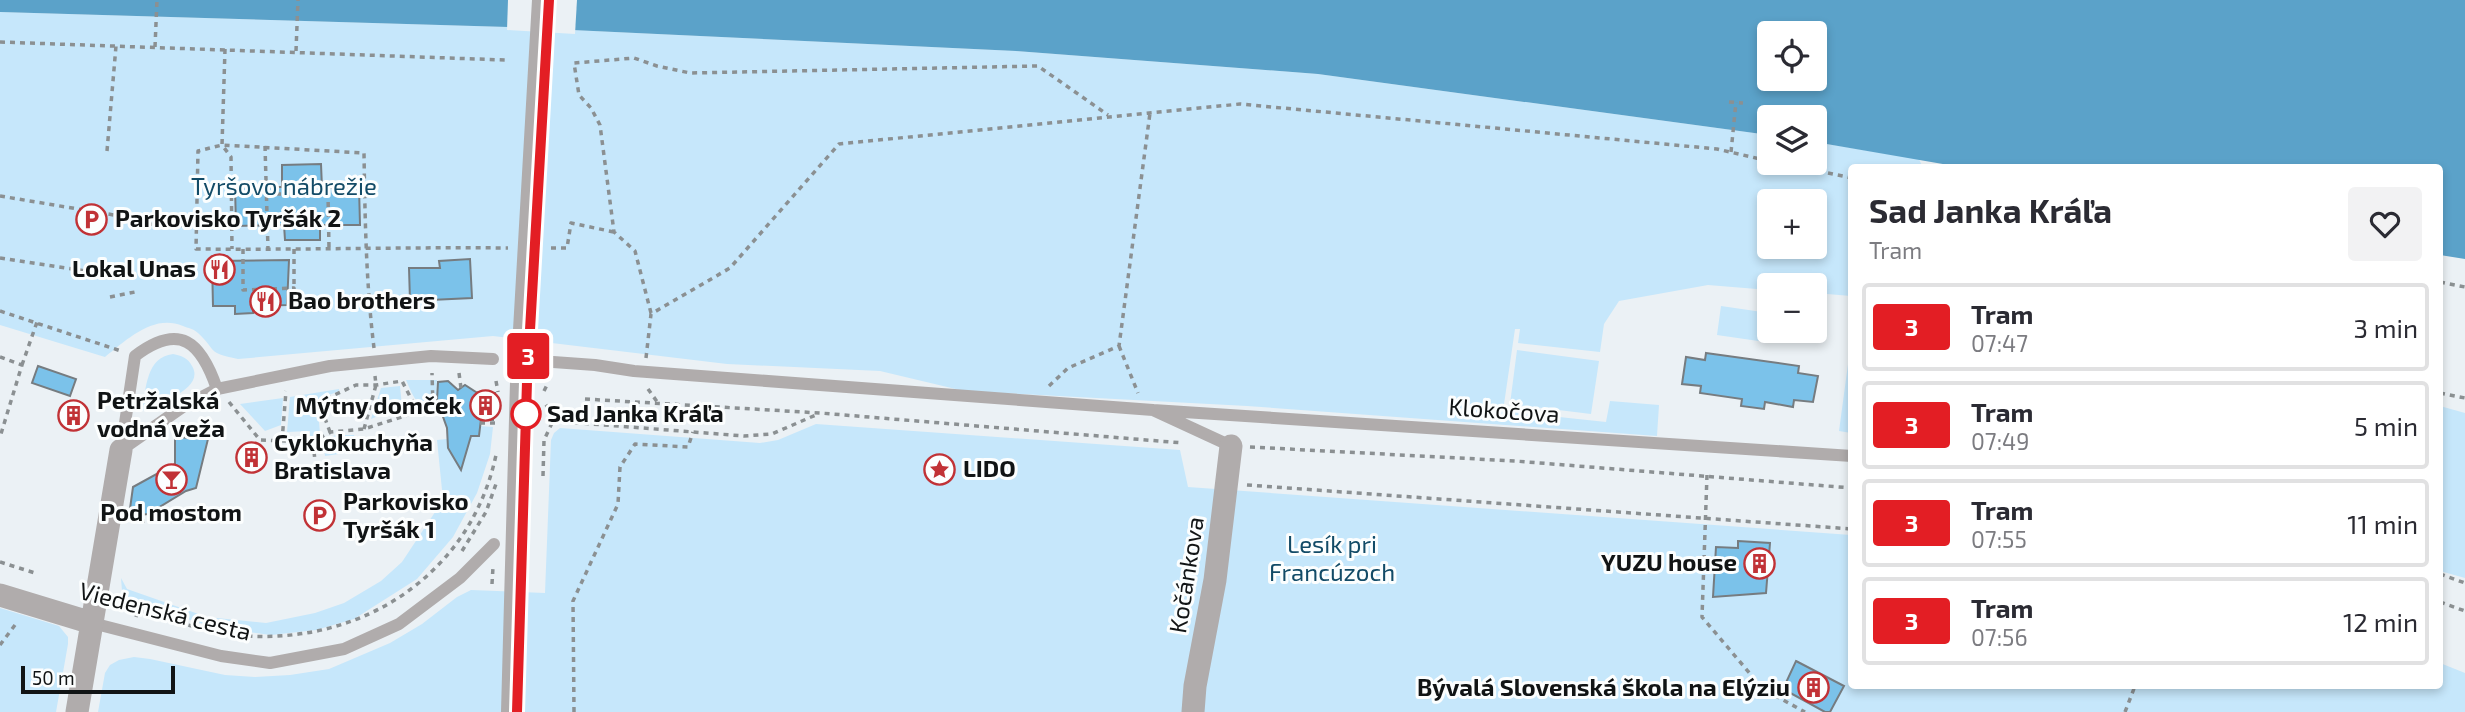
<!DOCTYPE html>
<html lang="en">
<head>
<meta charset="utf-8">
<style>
  body { margin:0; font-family:"Exo 2",sans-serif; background:#f2f2f3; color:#2b2b33; height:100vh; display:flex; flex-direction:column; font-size:26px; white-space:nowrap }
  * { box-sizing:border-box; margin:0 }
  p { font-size:23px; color:#7c7c81 }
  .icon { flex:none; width:38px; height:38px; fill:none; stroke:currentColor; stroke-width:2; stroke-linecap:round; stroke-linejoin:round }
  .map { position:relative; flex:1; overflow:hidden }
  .details { position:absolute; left:1848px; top:164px; width:595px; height:525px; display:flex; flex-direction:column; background:#fff; border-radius:7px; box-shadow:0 4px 10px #0003 }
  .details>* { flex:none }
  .badge { padding:0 14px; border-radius:5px; font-size:24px; line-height:46px }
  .controls { position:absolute; left:1757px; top:21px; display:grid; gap:14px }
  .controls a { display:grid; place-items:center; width:70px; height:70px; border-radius:7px; background:#fff; box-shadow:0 4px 10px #0003; font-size:35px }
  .scale { position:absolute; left:21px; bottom:18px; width:154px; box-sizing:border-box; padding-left:7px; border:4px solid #111415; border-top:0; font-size:19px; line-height:24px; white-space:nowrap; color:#111415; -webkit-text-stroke:5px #fcfefe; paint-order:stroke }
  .map>.badge { position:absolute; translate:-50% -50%; box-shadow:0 0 0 4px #fff }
  .round { display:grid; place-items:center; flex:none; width:74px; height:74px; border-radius:7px; background:#f2f2f3 }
  .head { display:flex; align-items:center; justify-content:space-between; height:119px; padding:0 21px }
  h1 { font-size:33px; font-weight:700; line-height:52px }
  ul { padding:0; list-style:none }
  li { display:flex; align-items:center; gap:21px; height:88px; margin:0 14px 10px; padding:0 7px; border:4px solid #e1e1e2; border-radius:7px }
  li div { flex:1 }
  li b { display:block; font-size:26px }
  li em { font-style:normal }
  li .badge { min-width:77px; font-weight:700; text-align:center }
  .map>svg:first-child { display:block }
</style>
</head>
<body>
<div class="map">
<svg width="2465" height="712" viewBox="0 0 2465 712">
  <rect width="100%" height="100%" fill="#ebf1f5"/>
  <!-- green -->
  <path fill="#c6e7fb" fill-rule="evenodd" d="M0 12 508 27 1016 51 1318 74 1769 135V163H1815V142L1919 159 1923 168H1852L1851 296 1815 293V285H1769V290L1708 285 1619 301 1604 324 1600 352 1518 343 1520 329H1515L1503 411 1606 422 1610 401 1659 405 1657 436 1247 406 964 391 880 371 727 364 493 336 238 359C206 352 218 352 198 333 194 329 188 328 183 326 153 314 128 339 105 357L0 325ZM1769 201H1815V247H1769Z
    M1721 306 1769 313V331H1774L1772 343 1717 335Z
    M1851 342V433L1839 431Z
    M1517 350 1599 361 1591 414 1510 404Z
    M173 354C182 356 188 358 192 366 206 389 157 404 142 411 146 389 146 357 173 354Z
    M406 380H437L436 400 439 410C417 409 414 398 406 380Z
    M400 386 402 406 371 419 381 388Z
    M339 389V391L317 400 320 433 310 437V431L287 432 290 397Z
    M283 398 281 425 265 431 240 404Z
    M2440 406 2465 413V578L2440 571Z
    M816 424 1180 450 1188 487 1851 535 1852 686H2440V663L2465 673V712H98L105 673 110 665 119 660 134 657 150 659 225 675 255 677 290 675 329 669 390 643 422 624 457 597 471 590 545 593 551 440 554 433 560 428 760 443 778 440Z
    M480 426 493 427 490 454 477 493 453 537 417 579 354 619 316 630 271 635 213 627 133 602 122 591 121 578 127 589 207 617 266 623 315 613 344 603 381 581 402 562 443 500 437 440 447 439 448 448 457 463 471 436Z
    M336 435H354L359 451 325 456 323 440Z
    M0 608 59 626 68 637V644L56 712H0Z"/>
  <!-- water -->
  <path fill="#5ba2c9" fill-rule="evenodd" d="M0 0H2465V259L2440 255V168H1966L1815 142V117H1769V135L1318 74 1016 51 508 27 0 12ZM1769 33H1815V79H1769Z"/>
  <!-- pier -->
  <path fill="#ebf1f5" d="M508 0H577L575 34 507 30Z"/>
  <!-- building -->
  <path fill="#7bc2ea" stroke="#767c80" stroke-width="2" d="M321 164 322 188 359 187 360 225H320V240H285L284 225 236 226 235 187H282V165Z
    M470 259 472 298 410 301 409 268H440L439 261Z
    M289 260 287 305 253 306V313L235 314V306H213L212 261Z
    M1706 353 1799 366 1798 373 1818 376 1813 402 1794 400 1793 407 1765 402 1764 409 1741 406 1742 399 1700 393 1701 386 1682 384 1686 357 1705 360Z
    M38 366 76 379 70 396 32 383Z
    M448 381 458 390 465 385 476 392 495 393 493 420 481 419 479 436H471L461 470 448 448 447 428 437 400 438 382Z
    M68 404 87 410 81 428 62 421Z
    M175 437 208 439 196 488 186 491 148 514 129 516 133 487 175 464Z
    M1738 541 1770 543 1766 593 1713 597 1716 547 1738 548Z
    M1796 661 1844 686 1830 712H1825L1783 689Z"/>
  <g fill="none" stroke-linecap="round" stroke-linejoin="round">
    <!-- path -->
    <path stroke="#8b9092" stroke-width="3.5" stroke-dasharray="5 5" stroke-linecap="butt" d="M0 42 505 60
      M155 47 157 0
      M225 49 222 145 231 157 232 249
      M296 51 298 0
      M1729 102 1743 103
      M265 146 268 249
      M107 151 116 46
      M1731 152 1736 102
      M1779 163 1852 178
      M266 194H328L329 248
      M0 196 132 218 149 224 196 226
      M551 248H567L571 223 614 232
      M243 249V290L294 288V301
      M294 249V288
      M0 258 85 271
      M2440 282 2465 287
      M110 297 135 292
      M0 311 121 351
      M651 313 635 251 614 232 600 125 591 108 579 95 574 63 634 58 657 66 690 73 1038 66 1108 115
      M1119 346 1138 393
      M374 348C366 283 365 219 364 153L222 145 198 151 196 249C300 250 404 247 508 248
      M0 357 22 365 0 437
      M646 358 651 314 730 268 839 144 1240 104 1717 149 1769 161
      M22 365 37 322
      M459 373 461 388
      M496 381 498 392
      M1049 386 1068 368 1119 346 1150 113
      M648 389 658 403
      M544 391 548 383
      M2440 393 2465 398
      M585 399 820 413 1183 443
      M229 402 260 440 313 442 331 432 364 429 433 407 432 373
      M554 421 744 436 772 434 818 414
      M480 423H498
      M364 429 376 385 375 376
      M330 432 319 402 356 385H376L402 381 417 410
      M282 441 286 391
      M313 442 317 480
      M1250 447 1515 461 1852 488
      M1707 475 1702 617 1763 689 1805 712
      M543 476 544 440 553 421 551 412 544 402
      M1247 485 1852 529
      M130 521H187
      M462 551 486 512 496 484
      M0 562 35 573
      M2440 574 2465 583
      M492 584 493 567
      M2440 602 2465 611
      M136 617 138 610C173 620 210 634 247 636 365 643 471 573 496 455
      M0 645 18 621
      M574 712 573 601 618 504 620 467 635 444 688 447 693 432
      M2125 712 2135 686"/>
    <!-- lane -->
    <path stroke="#b0acac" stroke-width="12" d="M553 362 595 365 634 371 1153 410 1231 446
      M1153 410 1852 456
      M121 450 184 406 217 389 330 366 431 356 493 359
      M121 450 135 356C180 322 201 342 217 389
      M92 623 221 656 270 663 344 649 399 624 460 578 494 544
      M507 712 516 382
      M517 712 527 382"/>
    <!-- street -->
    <path stroke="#b0acac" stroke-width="23" d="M0 595 92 623
      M77 712 121 450
      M1193 712 1195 686 1215 580 1231 446"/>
    <!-- lane-bridge -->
    <path stroke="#b0acac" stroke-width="12" d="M516 382 538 0
      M527 382 549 0"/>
  </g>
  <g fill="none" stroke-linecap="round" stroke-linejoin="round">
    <defs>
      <path id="line" d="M517 712 527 382 549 0"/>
    </defs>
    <!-- line casing -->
    <use href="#line" stroke="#fff" stroke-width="16"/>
    <!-- line -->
    <use href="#line" stroke="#e31e24" stroke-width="10"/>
  </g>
  <!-- icons -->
  <defs>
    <symbol id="parking-ring" viewBox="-11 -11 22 22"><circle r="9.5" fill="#fcfefe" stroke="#c13236" stroke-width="1.5"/><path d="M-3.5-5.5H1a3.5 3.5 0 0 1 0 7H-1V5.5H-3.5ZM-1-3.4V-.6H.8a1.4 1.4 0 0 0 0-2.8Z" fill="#c13236"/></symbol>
    <symbol id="restaurant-ring" viewBox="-11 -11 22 22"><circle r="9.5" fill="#fcfefe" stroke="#c13236" stroke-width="1.5"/><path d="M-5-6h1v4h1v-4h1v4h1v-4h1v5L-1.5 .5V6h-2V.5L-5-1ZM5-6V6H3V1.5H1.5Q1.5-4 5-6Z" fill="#c13236"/></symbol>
    <symbol id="building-ring" viewBox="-11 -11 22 22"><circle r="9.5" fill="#fcfefe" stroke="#c13236" stroke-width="1.5"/><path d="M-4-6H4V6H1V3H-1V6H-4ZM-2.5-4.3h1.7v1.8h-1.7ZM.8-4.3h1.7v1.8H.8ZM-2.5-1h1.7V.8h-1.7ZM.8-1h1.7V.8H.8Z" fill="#c13236"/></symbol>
    <symbol id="sight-ring" viewBox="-11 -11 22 22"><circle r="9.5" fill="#fcfefe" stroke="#c13236" stroke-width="1.5"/><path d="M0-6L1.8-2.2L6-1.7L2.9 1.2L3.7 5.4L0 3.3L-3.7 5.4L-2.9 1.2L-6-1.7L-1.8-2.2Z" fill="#c13236"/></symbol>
    <symbol id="bar-ring" viewBox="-11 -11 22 22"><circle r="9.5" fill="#fcfefe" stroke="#c13236" stroke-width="1.5"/><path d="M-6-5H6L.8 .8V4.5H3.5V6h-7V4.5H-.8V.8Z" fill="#c13236"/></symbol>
  </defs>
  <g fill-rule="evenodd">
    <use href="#parking-ring" x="74" y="202" width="35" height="35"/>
    <use href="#restaurant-ring" x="202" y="252" width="35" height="35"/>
    <use href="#restaurant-ring" x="248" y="284" width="35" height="35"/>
    <use href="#building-ring" x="468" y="388" width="35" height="35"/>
    <use href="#building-ring" x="56" y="398" width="35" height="35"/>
    <use href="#building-ring" x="234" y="440" width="35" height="35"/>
    <use href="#sight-ring" x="922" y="452" width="35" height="35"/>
    <use href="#bar-ring" x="154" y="462" width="35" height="35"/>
    <use href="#parking-ring" x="302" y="498" width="35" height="35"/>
    <use href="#building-ring" x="1742" y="546" width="35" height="35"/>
    <use href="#building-ring" x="1796" y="670" width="35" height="35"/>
  </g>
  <!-- markers -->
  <circle fill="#fff" stroke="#e31e24" stroke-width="3.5" cx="526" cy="414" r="14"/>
  <g text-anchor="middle" stroke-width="6" stroke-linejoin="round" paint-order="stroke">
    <!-- park labels -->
    <g font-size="24" fill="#124b67" stroke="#fcfefe">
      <text x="284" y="195">Tyršovo nábrežie</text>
      <text x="1332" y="553">Lesík pri<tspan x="1332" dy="28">Francúzoch</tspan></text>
    </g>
    <!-- poi labels -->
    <g font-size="24" font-weight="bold" fill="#111415" stroke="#fcfefe" text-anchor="start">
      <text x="115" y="227">Parkovisko Tyršák 2</text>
      <text x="196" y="277" text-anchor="end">Lokal Unas</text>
      <text x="288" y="309">Bao brothers</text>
      <text x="97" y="409">Petržalská<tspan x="97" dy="28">vodná veža</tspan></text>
      <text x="462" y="414" text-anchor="end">Mýtny domček</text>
      <text x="274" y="451">Cyklokuchyňa<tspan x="274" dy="28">Bratislava</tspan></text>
      <text x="963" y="477">LIDO</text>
      <text x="343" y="510">Parkovisko<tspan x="343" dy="28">Tyršák 1</tspan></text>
      <text x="171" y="521" text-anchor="middle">Pod mostom</text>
      <text x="1737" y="571" text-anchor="end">YUZU house</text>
      <text x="1790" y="696" text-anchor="end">Bývalá Slovenská škola na Elýziu</text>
    </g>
    <!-- street labels -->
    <g font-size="24" fill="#111415" stroke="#fcfefe">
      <text transform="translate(1504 411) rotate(4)" y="8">Klokočova</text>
      <text transform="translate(1187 575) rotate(-81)" y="8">Kočánkova</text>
      <text transform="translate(165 612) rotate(14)" y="8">Viedenská cesta</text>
    </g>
    <!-- stop labels -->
    <g font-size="24" font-weight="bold" fill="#111415" stroke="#fcfefe" text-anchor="start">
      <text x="547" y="422">Sad Janka Kráľa</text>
    </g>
  </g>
</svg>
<div class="controls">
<a><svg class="icon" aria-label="locate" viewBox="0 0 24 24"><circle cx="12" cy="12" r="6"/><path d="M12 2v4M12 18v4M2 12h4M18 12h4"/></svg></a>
<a><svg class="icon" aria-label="layers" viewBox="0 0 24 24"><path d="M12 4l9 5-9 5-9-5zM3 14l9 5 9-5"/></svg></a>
<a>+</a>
<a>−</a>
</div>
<div class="scale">50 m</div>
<b class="badge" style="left:528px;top:356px;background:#e31e24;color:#fff">3</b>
<section class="details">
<div class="head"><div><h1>Sad Janka Kráľa</h1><p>Tram</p></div><a class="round"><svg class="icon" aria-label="heart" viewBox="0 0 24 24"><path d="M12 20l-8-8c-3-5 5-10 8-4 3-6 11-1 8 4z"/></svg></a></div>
<ul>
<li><span class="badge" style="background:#e31e24;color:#fff">3</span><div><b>Tram</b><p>07:47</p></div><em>3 min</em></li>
<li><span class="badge" style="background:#e31e24;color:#fff">3</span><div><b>Tram</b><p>07:49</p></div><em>5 min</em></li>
<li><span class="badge" style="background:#e31e24;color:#fff">3</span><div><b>Tram</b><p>07:55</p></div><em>11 min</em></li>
<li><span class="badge" style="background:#e31e24;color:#fff">3</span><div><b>Tram</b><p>07:56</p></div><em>12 min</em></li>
</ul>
</section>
</div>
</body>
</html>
